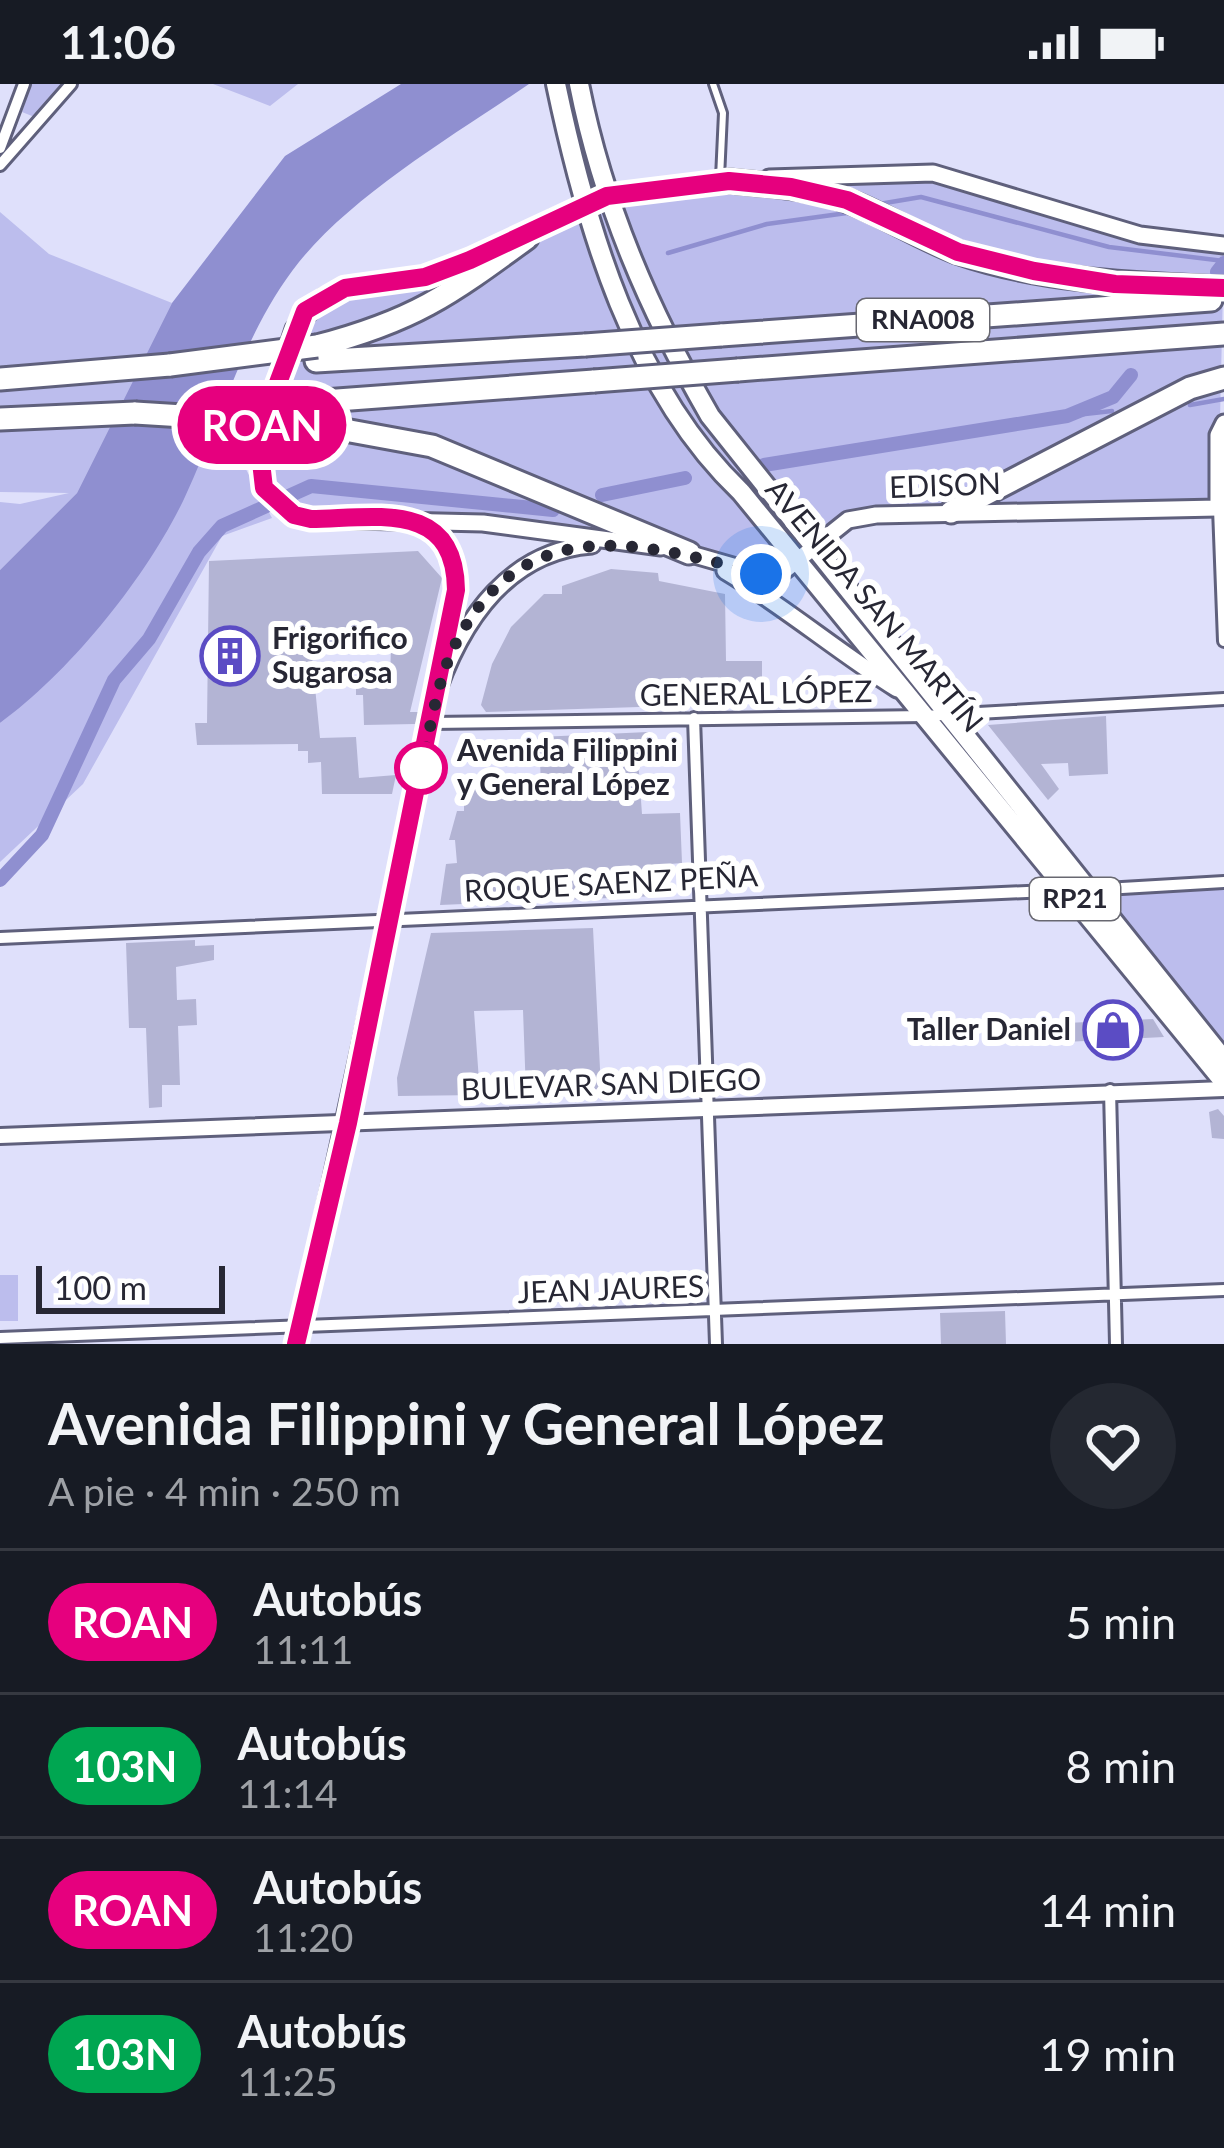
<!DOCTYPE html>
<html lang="es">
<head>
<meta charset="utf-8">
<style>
  body { margin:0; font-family:Lato,sans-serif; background:#242831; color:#f1f3f6; height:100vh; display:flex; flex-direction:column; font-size:45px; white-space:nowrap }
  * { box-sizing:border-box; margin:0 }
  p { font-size:39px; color:#9ea1a6 }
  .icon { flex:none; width:66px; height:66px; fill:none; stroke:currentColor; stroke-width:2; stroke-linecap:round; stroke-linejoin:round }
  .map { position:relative; height:1260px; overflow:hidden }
  .panel { display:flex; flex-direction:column; background:#171b24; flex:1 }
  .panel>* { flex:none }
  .badge { padding:0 24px; border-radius:39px; font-size:42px; line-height:78px }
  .scale { position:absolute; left:36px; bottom:30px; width:189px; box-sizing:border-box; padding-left:12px; border:6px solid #272734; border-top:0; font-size:33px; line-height:42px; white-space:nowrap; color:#272734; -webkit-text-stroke:9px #fff; paint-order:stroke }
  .you { position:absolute; width:60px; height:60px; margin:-30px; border:9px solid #fff; border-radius:50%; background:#1a73e8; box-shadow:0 0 0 18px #1a73e833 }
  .map>.badge { position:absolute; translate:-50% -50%; box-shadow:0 0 0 6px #fff }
  .round { display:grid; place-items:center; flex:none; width:126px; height:126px; border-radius:63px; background:#242831 }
  .head { display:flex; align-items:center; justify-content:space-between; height:204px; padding:0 48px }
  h1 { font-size:57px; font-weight:700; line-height:90px }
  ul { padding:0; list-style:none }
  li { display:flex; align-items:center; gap:36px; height:144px; padding:0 48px; border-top:3px solid #363941 }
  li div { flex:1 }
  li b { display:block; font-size:45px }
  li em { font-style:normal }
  li .badge { min-width:132px; font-weight:700; text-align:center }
  .status { display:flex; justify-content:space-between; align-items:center; height:84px; padding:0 60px; background:#171b24; direction:ltr }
  .status svg { height:33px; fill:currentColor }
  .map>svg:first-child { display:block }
</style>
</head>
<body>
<div class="status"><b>11:06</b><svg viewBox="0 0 49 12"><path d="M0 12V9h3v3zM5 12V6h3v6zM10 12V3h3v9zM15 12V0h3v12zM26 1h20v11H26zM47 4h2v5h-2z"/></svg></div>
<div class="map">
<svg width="1224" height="1260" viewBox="0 0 1224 1260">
  <rect width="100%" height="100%" fill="#dfe0fb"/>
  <!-- green -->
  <path fill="#bcbded" d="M31 0H62L37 34 22 28Z
    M213 0H298L270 22Z
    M933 89 1140 151 1224 161 1218 424 848 436 784 487 483 439 311 435 279 419 258 379 294 245 324 213 425 193 607 112Z
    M0 128 49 170 172 219 77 409 0 486V418L20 420 69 409 0 408Z
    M241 376 272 434 222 452 83 700 0 778V639C59 595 169 449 198 381Z
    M1224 801V959L1100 811Z
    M0 1191H18V1237H0Z"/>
  <!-- water -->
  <path fill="#8f8fd0" d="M401 0H529C456 50 355 109 299 178 244 247 221 336 184 415 146 494 70 588 0 639V486L77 409 172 219 285 72Z"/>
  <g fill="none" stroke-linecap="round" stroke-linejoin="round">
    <!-- stream -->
    <path stroke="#8f8fd0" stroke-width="4.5" d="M873 121 921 113 1109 163 1224 177
      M668 169 767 140 854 128
      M1190 321 1224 315
      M1067 332 1112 327"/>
    <!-- canal -->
    <path stroke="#8f8fd0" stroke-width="14" d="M1217 188 1224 179
      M764 381 1067 332 1113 313 1131 291
      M602 411 685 394
      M0 796 42 751 114 596 149 555 199 468 222 442 311 402 553 426"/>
  </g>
  <!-- building -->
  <path fill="#b3b4d4" d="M418 467 442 494 410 628H420L415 640 364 641 363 611H356V601L390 600 391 560 311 562 320 654 356 653 359 694 396 691 392 710H322L321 678 308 679V667H298V660L197 661 195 639H207L209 477Z
    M611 485 658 489 659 497 725 510 726 577H762V619L486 628 481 621 492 580 511 543 544 510H562V502Z
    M1106 632 1108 690 1069 692 1068 679 1041 680 1059 705 1048 716 988 641Z
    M648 648V660L637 661 642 730 680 729 682 779 657 781V812L440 821 446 780 457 779 455 756H449L457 727H464V706L541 702 539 653Z
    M593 844 601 1005 526 1009 523 926 474 927 480 1011 398 1012 397 994 431 849Z
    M195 856V862L214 861V876L176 883 177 916 196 915 197 941 178 942 180 1001H162V1023L149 1024 146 944H129L126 859Z
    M1153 935 1164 953 1065 958 1066 939Z
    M1218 1025 1224 1032V1055L1212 1054 1209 1028Z
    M1005 1227 1006 1260H941L940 1229Z"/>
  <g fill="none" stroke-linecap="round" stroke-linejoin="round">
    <defs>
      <path id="service" d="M713 0 723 29 720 94"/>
      <path id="minor" d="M0 64 24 0
        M0 81 71 0
        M1219 424 1224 557
        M694 634 716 1260
        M431 639 925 632 1224 615
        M1088 806 1224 798
        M0 854 1070 806
        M1110 1006 1116 1260
        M0 1254 1224 1206"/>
      <path id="tertiary" d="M0 1052 1224 1005"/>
      <path id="secondary" d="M769 94 933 89 1140 151 1224 161
        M415 437C477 460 449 524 443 573
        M661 463 483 439 311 435 294 431 264 404 258 353 294 245 324 213 345 204 425 193 527 154 554 134 607 112 739 96
        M684 468 761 490 784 487 848 436 876 431 1218 424V351L1224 339
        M725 487C785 523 838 568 897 605
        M296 1260 438 605C464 534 510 467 592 461"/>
      <path id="primary" d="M556 0C586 143 633 305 741 408L1224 998
        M579 0C603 121 649 226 710 332L1224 976"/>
      <path id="motorway" d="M729 97C768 101 810 103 848 117 885 131 920 154 957 168 1042 198 1135 200 1224 204
        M721 251 1211 216
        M317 262C413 237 448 212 527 154
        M316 277 585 261
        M738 286 1224 250
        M0 295 170 281
        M310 318 594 297
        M0 335 135 329
        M312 340 432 362 689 469
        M951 428 1190 304 1224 294"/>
    </defs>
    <!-- service casing -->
    <use href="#service" stroke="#5f607c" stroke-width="12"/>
    <!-- minor casing -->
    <use href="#minor" stroke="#5f607c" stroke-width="16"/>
    <!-- tertiary casing -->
    <use href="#tertiary" stroke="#5f607c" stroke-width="20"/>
    <!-- secondary casing -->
    <use href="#secondary" stroke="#5f607c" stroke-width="21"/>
    <!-- primary casing -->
    <use href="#primary" stroke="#5f607c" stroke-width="24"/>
    <!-- motorway casing -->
    <use href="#motorway" stroke="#5f607c" stroke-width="27"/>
    <!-- service -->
    <use href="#service" stroke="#fff" stroke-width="6"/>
    <!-- minor -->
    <use href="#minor" stroke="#fff" stroke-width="10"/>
    <!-- tertiary -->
    <use href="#tertiary" stroke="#fff" stroke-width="14"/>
    <!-- secondary -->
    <use href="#secondary" stroke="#fff" stroke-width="15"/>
    <!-- primary -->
    <use href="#primary" stroke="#fff" stroke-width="18"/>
    <!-- motorway -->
    <use href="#motorway" stroke="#fff" stroke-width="21"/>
    <defs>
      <path id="motorway-bridge" d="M585 261 721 251
        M170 281 317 262
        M594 297 738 286
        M231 323 310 318
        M135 329 312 340"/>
    </defs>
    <!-- motorway-bridge casing -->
    <use href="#motorway-bridge" stroke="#5f607c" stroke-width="27" stroke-linecap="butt"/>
    <!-- motorway-bridge -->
    <use href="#motorway-bridge" stroke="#fff" stroke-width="21"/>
  </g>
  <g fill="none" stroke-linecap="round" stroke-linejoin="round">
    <defs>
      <path id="line" d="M296 1260 348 1039 456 506C455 416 377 434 311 435L294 431 264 404 258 352 305 227 345 204 425 193 470 176 607 112 729 97 791 103 847 116 958 168 1034 187 1115 200 1224 204"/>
    </defs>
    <!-- line casing -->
    <use href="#line" stroke="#fff" stroke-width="27"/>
    <!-- line -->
    <use href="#line" stroke="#e6007e" stroke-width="18"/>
    <!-- walk -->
    <path stroke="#272734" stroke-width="12" stroke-dasharray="0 21.6" d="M421 684C431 645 436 599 455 561 524 424 643 459 761 490"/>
  </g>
  <!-- icons -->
  <defs>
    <symbol id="building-ring" viewBox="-11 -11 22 22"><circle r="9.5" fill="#fff" stroke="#5b4cc4" stroke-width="1.5"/><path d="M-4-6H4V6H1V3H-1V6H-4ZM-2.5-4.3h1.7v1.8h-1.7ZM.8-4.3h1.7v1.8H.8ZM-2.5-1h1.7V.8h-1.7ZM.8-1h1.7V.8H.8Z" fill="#5b4cc4"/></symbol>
    <symbol id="shop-ring" viewBox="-11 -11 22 22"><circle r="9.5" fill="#fff" stroke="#5b4cc4" stroke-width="1.5"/><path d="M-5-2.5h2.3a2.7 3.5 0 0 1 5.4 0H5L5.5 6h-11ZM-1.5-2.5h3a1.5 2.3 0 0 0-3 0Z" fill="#5b4cc4"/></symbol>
  </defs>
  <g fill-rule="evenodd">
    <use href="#building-ring" x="197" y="539" width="66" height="66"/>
    <use href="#shop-ring" x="1080" y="913" width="66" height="66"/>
  </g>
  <!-- markers -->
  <circle fill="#fff" stroke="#e6007e" stroke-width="6" cx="421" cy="684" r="24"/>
  <g text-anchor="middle" stroke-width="12" stroke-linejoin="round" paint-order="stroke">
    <!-- shield labels -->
    <g fill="#fff" stroke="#686871" stroke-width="3">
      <rect x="857" y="215" width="132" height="42" rx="9"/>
      <rect x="1030" y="794" width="90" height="42" rx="9"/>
    </g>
    <g font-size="27" font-weight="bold" fill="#272734">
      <text x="923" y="245">RNA008</text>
      <text x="1075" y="824">RP21</text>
    </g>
    <!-- street labels -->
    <g font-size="30" fill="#272734" stroke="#fff">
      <text transform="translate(945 402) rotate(-2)" y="10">EDISON</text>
      <text transform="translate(874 522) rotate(50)" y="10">AVENIDA SAN MARTÍN</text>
      <text transform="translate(756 610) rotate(-1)" y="10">GENERAL LÓPEZ</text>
      <text transform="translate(611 800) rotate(-3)" y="10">ROQUE SAENZ PEÑA</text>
      <text transform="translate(611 1001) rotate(-2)" y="10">BULEVAR SAN DIEGO</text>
      <text transform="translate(611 1206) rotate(-2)" y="10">JEAN JAURES</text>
    </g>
    <!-- poi labels -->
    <g font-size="30" font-weight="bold" fill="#272734" stroke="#fff" text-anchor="start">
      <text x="272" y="565">Frigorifico<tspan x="272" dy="34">Sugarosa</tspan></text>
      <text x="1071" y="956" text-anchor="end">Taller Daniel</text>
    </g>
    <!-- stop labels -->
    <g font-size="30" font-weight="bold" fill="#272734" stroke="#fff" text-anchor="start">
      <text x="457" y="677">Avenida Filippini<tspan x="457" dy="34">y General López</tspan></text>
    </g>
  </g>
</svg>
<div class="scale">100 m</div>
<div class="you" style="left:761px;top:490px"></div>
<b class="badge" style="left:262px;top:341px;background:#e6007e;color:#fff">ROAN</b>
</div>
<section class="panel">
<div class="head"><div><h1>Avenida Filippini y General López</h1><p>A pie · 4 min · 250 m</p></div><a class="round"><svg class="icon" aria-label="heart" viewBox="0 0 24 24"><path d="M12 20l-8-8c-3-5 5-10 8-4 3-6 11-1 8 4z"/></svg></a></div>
<ul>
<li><span class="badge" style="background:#e6007e;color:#fff">ROAN</span><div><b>Autobús</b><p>11:11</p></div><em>5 min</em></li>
<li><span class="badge" style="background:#00a651;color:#fff">103N</span><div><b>Autobús</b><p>11:14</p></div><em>8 min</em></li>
<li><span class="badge" style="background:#e6007e;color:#fff">ROAN</span><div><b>Autobús</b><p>11:20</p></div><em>14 min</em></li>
<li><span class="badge" style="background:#00a651;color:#fff">103N</span><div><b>Autobús</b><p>11:25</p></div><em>19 min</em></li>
</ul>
</section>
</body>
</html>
